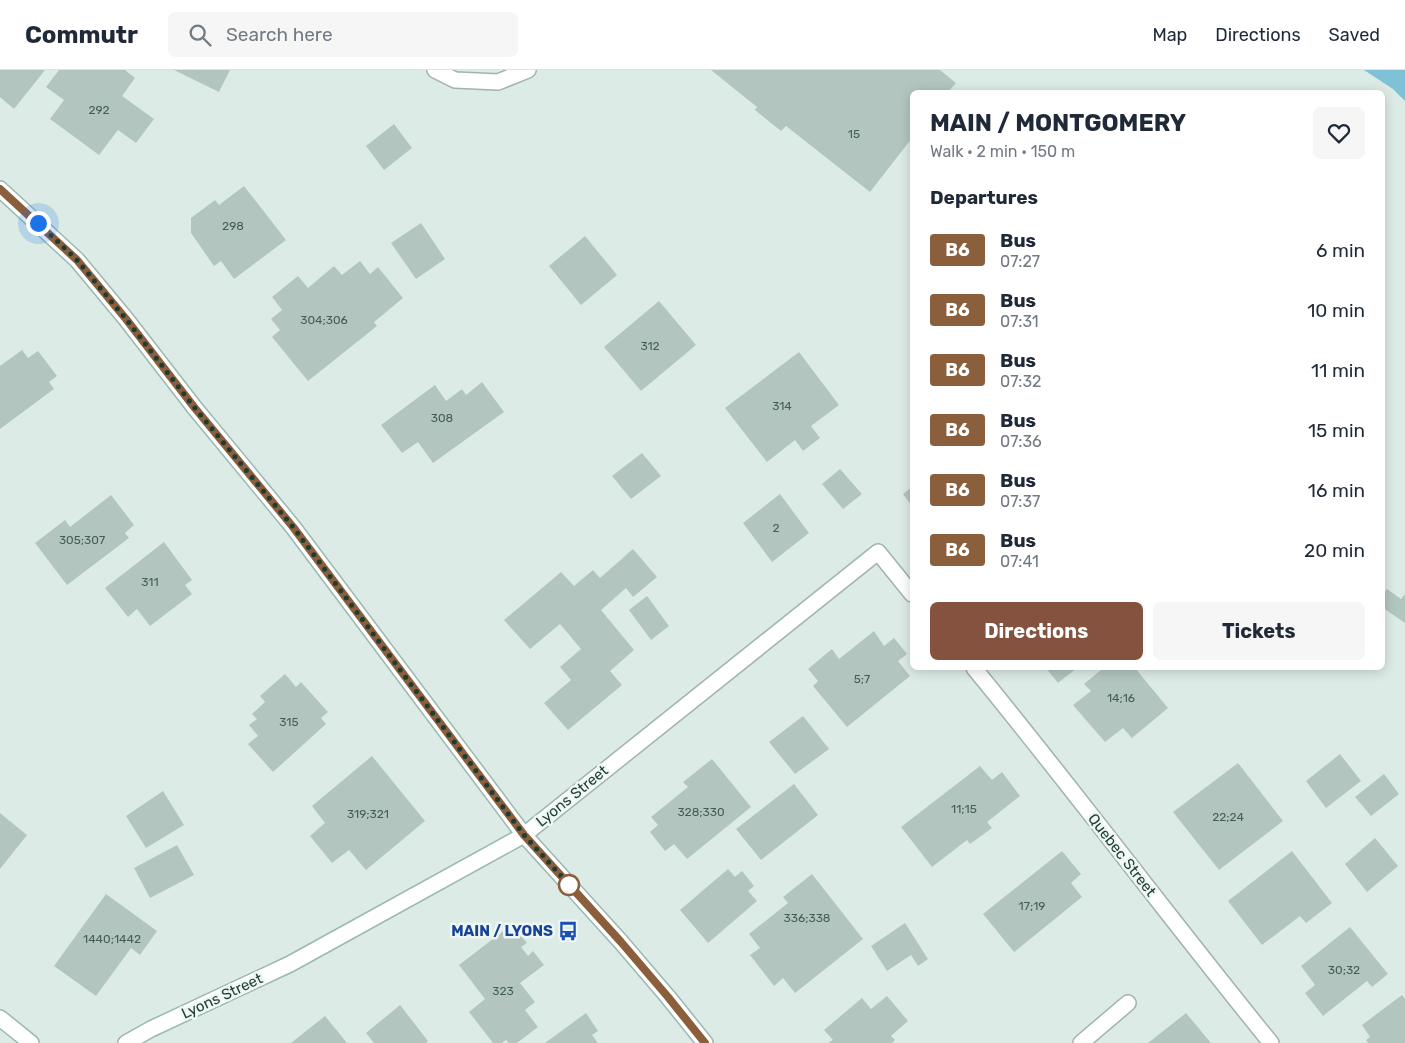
<!DOCTYPE html>
<html lang="en">
<head>
<meta charset="utf-8">
<style>
  body { margin:0; font-family:Rubik,sans-serif; background:#f6f6f7; color:#1f2937; height:100vh; display:flex; flex-direction:column; font-size:19px; white-space:nowrap }
  * { box-sizing:border-box; margin:0 }
  p { font-size:16px; color:#747a83 }
  .icon { flex:none; width:28px; height:28px; fill:none; stroke:currentColor; stroke-width:2; stroke-linecap:round; stroke-linejoin:round }
  .map { position:relative; flex:1; overflow:hidden }
  .details { position:absolute; left:910px; top:20px; width:475px; height:580px; display:flex; flex-direction:column; background:#fff; border-radius:8px; box-shadow:0 2px 12px #0003 }
  .details>* { flex:none }
  .badge { padding:0 10px; border-radius:4px; font-size:18px; line-height:32px }
  .you { position:absolute; width:25px; height:25px; margin:-12px; border:4px solid #fff; border-radius:50%; background:#1a73e8; box-shadow:0 0 0 8px #1a73e833 }
  .map>.badge { position:absolute; translate:-50% -50%; box-shadow:0 0 0 2px #fff }
  h2 { padding:0 20px; font-size:19px; line-height:45px }
  .round { display:grid; place-items:center; flex:none; width:52px; height:52px; border-radius:8px; background:#f6f6f7 }
  .overview { display:flex; align-items:center; justify-content:space-between; height:85px; padding:0 20px }
  h1 { font-size:24px; font-weight:700; line-height:38px }
  .button { display:flex; gap:10px; margin-top:auto; padding:10px 20px }
  .button a { flex:1; height:58px; border-radius:8px; background:#84523e; color:#fff; font-size:20px; font-weight:700; line-height:58px; text-align:center }
  .button a+a { background:#f6f6f7; color:#1f2937 }
  ul { padding:0; list-style:none }
  li { display:flex; align-items:center; gap:15px; height:60px; padding:0 20px }
  li div { flex:1 }
  li b { display:block; font-size:19px }
  li em { font-style:normal }
  li .badge { min-width:55px; font-weight:700; text-align:center }
  header { display:flex; align-items:center; gap:30px; box-sizing:border-box; height:70px; padding:0 25px; background:#fff; border-bottom:1px solid #e0e1e3 }
  header strong { font-size:24px }
  nav { display:flex; gap:28px; margin-inline-start:auto; font-size:18px }
  .search { width:350px; height:45px; background:#f6f6f7; display:flex; align-items:center; gap:12px; box-sizing:border-box; padding:0 18px; border-radius:8px; color:#747a83; font-size:19px }
  .map>svg:first-child { display:block }
</style>
</head>
<body>
<header>
<strong>Commutr</strong>
<div class="search"><svg class="icon" aria-label="search" viewBox="0 0 24 24"><circle cx="10" cy="10" r="6"/><path d="M15 15l6 6"/></svg>Search here</div>
<nav><a>Map</a><a>Directions</a><a>Saved</a></nav>
</header>
<div class="map">
<svg width="1405" height="973" viewBox="0 0 1405 973">
  <rect width="100%" height="100%" fill="#ddebe6"/>
  <!-- water -->
  <path fill="#7fc1d6" d="M1364 0H1405V31L1393 19Z"/>
  <!-- building -->
  <path fill="#b2c6bf" d="M0 0H45L14 39 0 27Z
    M59 0H125L135 8 122 26 154 49 136 73 118 60 99 85 50 49 64 30 46 17Z
    M174 0H230L219 22Z
    M711 0H940L956 13 948 22H912V68L870 122 786 56 781 61 755 40 757 37Z
    M394 54 412 78 384 100 366 76Z
    M244 116 286 170 234 209 221 191 214 196 191 163V148L215 130 219 135Z
    M421 153 445 189 416 209 391 173Z
    M585 166 617 205 581 235 549 196Z
    M360 191 370 204 378 197 403 228 374 252 377 256 308 311 272 267 280 260 271 249 282 240 272 227 298 206 308 218 334 196 342 205Z
    M659 231 696 275 641 321 604 277Z
    M22 280 28 288 38 281 57 306 49 312 54 319 0 359V296Z
    M799 282 839 335 811 356 820 368 803 381 795 370 767 392 725 338Z
    M482 312 504 342 433 393 418 372 402 383 381 355 435 315 446 331 462 319 466 325Z
    M642 383 661 406 631 429 612 406Z
    M840 399 862 424 843 439 822 414Z
    M912 417V436L903 424Z
    M780 424 809 463 772 492 743 453Z
    M111 425 134 455 125 463 129 468 67 515 35 473 65 450 70 457Z
    M164 472 192 510 185 515 192 524 150 556 137 539 128 547 105 518Z
    M633 479 657 507 633 527 626 518 601 540 634 580 610 601 622 615 568 660 544 633 571 610 560 597 581 579 560 554 530 579 504 550 561 502 574 516 593 500 600 508Z
    M1387 519 1401 529 1405 524V553L1382 537V525Z
    M647 526 669 556 651 570 629 540Z
    M874 561 884 576 894 568 907 584 898 591 910 606 847 657 813 616 818 611 808 599 832 579 839 589Z
    M1046 598H1077L1058 613Z
    M1098 598H1135L1168 638 1132 668 1123 658 1105 672 1073 635 1091 621 1084 614 1101 600Z
    M285 604 296 617 301 612 328 642 321 648 326 654 273 702 248 674 258 666 249 655 257 649 252 644 265 632 260 626Z
    M803 646 829 679 795 704 769 672Z
    M1340 684 1361 711 1326 738 1306 711Z
    M372 686 425 751 366 800 349 780 332 793 310 766 325 753 312 736Z
    M712 689 751 737 687 789 674 774 665 781 650 762 658 755 651 747 688 717 683 712Z
    M1238 693 1283 751 1219 800 1173 742Z
    M980 696 992 710 1002 702 1020 726 987 752 992 758 970 774 967 770 932 797 901 757Z
    M1384 704 1399 724 1371 746 1355 727Z
    M794 714 818 745 761 790 736 759Z
    M163 721 184 755 146 778 126 746Z
    M0 743 27 765 0 799Z
    M1375 768 1398 796 1367 822 1345 794Z
    M177 775 194 805 150 828 134 798Z
    M1062 781 1081 804 1071 813 1082 827 1014 882 983 844Z
    M1292 781 1332 833 1306 853 1300 846 1262 875 1228 831Z
    M728 799 735 807 742 801 754 816 748 821 757 831 708 873 680 840Z
    M812 804 863 869 795 923 783 908 774 916 750 885 760 878 749 864 788 833 783 827Z
    M106 824 157 861 140 885 131 878 96 926 54 896Z
    M905 853 928 889 918 896 911 885 887 901 871 876Z
    M1350 857 1388 904 1372 917 1367 911 1323 946 1305 923 1315 915 1301 896Z
    M506 859 512 865 517 861 527 873 521 877 528 886 533 881 544 895 520 913 535 932 525 940 538 957 517 973H509L506 970 502 973H493L469 942 485 929 459 895Z
    M1402 925 1405 929V973H1368L1366 970 1370 967 1362 955Z
    M887 926 908 951 891 966 895 970 892 973H828L833 970 824 960 862 928 871 939Z
    M400 935 428 971 426 973H374L366 963Z
    M586 943 598 961 592 965 598 973H545Z
    M1186 943 1211 973H1148Z
    M325 946 347 973H291Z"/>
  <g fill="none" stroke-linecap="round" stroke-linejoin="round">
    <defs>
      <path id="lane" d="M1081 973 1128 933"/>
      <path id="street" d="M435 0 455 10 498 12 528 0
        M974 598C1075 721 1170 849 1271 973
        M524 765 878 482 912 524"/>
      <path id="secondary" d="M0 119 77 190 126 249 194 337 293 457 524 765 621 872 668 927 705 973
        M0 948 31 973
        M126 973 151 959 290 894 524 765"/>
    </defs>
    <!-- lane casing -->
    <use href="#lane" stroke="#a0b3ae" stroke-width="18"/>
    <!-- street casing -->
    <use href="#street" stroke="#a0b3ae" stroke-width="18"/>
    <!-- secondary casing -->
    <use href="#secondary" stroke="#9bb8b0" stroke-width="18"/>
    <!-- lane -->
    <use href="#lane" stroke="#fff" stroke-width="15"/>
    <!-- street -->
    <use href="#street" stroke="#fff" stroke-width="15"/>
    <!-- secondary -->
    <use href="#secondary" stroke="#fff" stroke-width="15"/>
  </g>
  <g fill="none" stroke-linecap="round" stroke-linejoin="round">
    <defs>
      <path id="line" d="M0 119 77 190 126 249 194 337 293 457 524 765 621 872 668 927 705 973"/>
    </defs>
    <!-- line casing -->
    <use href="#line" stroke="#fff" stroke-width="11"/>
    <!-- line -->
    <use href="#line" stroke="#8b5e3c" stroke-width="8"/>
    <!-- walk -->
    <path stroke="#1d3c36" stroke-width="5" stroke-dasharray="0 9" d="M38 153 77 190 126 249 194 337 293 457 524 765 573 819 569 815"/>
  </g>
  <!-- icons -->
  <defs>
    <symbol id="bus-bare" viewBox="-9 -9 18 18"><path d="M-5-6H5V4H4V6H2V4H-2V6H-4V4H-5ZM-3.5-4V0h7V-4ZM-3.5 1.2v1.5H-2V1.2ZM2 1.2v1.5H3.5V1.2Z" fill="#1a4fb4" stroke="#eef7f3" stroke-width="2.5" paint-order="stroke"/></symbol>
  </defs>
  <g fill-rule="evenodd">
    <use href="#bus-bare" x="554" y="847" width="28" height="28"/>
  </g>
  <!-- markers -->
  <circle fill="#fff" stroke="#8b5e3c" stroke-width="2.5" cx="569" cy="815" r="10"/>
  <g text-anchor="middle" stroke-width="5" stroke-linejoin="round" paint-order="stroke">
    <!-- number labels -->
    <g font-size="12" fill="#425e58">
      <text x="99" y="44">292</text>
      <text x="854" y="68">15</text>
      <text x="233" y="160">298</text>
      <text x="324" y="254">304;306</text>
      <text x="650" y="280">312</text>
      <text x="782" y="340">314</text>
      <text x="442" y="352">308</text>
      <text x="776" y="462">2</text>
      <text x="82" y="474">305;307</text>
      <text x="150" y="516">311</text>
      <text x="862" y="613">5;7</text>
      <text x="1121" y="632">14;16</text>
      <text x="289" y="656">315</text>
      <text x="964" y="743">11;15</text>
      <text x="701" y="746">328;330</text>
      <text x="368" y="748">319;321</text>
      <text x="1228" y="751">22;24</text>
      <text x="1032" y="840">17;19</text>
      <text x="807" y="852">336;338</text>
      <text x="112" y="873">1440;1442</text>
      <text x="1344" y="904">30;32</text>
      <text x="503" y="925">323</text>
    </g>
    <!-- street labels -->
    <g font-size="15" fill="#1d3c36" stroke="#eef7f3">
      <text transform="translate(572 726) rotate(-39)" y="5">Lyons Street</text>
      <text transform="translate(1122 785) rotate(52)" y="5">Quebec Street</text>
      <text transform="translate(222 926) rotate(-25)" y="5">Lyons Street</text>
    </g>
    <!-- transit labels -->
    <g font-size="15" font-weight="bold" fill="#164399" stroke="#eef7f3" text-anchor="end">
      <text x="553" y="866">MAIN / LYONS</text>
    </g>
  </g>
</svg>
<div class="you" style="left:38px;top:153px"></div>
<section class="details">
<div class="overview"><div><h1>MAIN / MONTGOMERY</h1><p>Walk · 2 min · 150 m</p></div><a class="round"><svg class="icon" aria-label="heart" viewBox="0 0 24 24"><path d="M12 20l-8-8c-3-5 5-10 8-4 3-6 11-1 8 4z"/></svg></a></div>
<h2>Departures</h2>
<ul>
<li><span class="badge" style="background:#8b5e3c;color:#fff">B6</span><div><b>Bus</b><p>07:27</p></div><em>6 min</em></li>
<li><span class="badge" style="background:#8b5e3c;color:#fff">B6</span><div><b>Bus</b><p>07:31</p></div><em>10 min</em></li>
<li><span class="badge" style="background:#8b5e3c;color:#fff">B6</span><div><b>Bus</b><p>07:32</p></div><em>11 min</em></li>
<li><span class="badge" style="background:#8b5e3c;color:#fff">B6</span><div><b>Bus</b><p>07:36</p></div><em>15 min</em></li>
<li><span class="badge" style="background:#8b5e3c;color:#fff">B6</span><div><b>Bus</b><p>07:37</p></div><em>16 min</em></li>
<li><span class="badge" style="background:#8b5e3c;color:#fff">B6</span><div><b>Bus</b><p>07:41</p></div><em>20 min</em></li>
</ul>
<div class="button"><a>Directions</a><a>Tickets</a></div>
</section>
</div>
</body>
</html>
